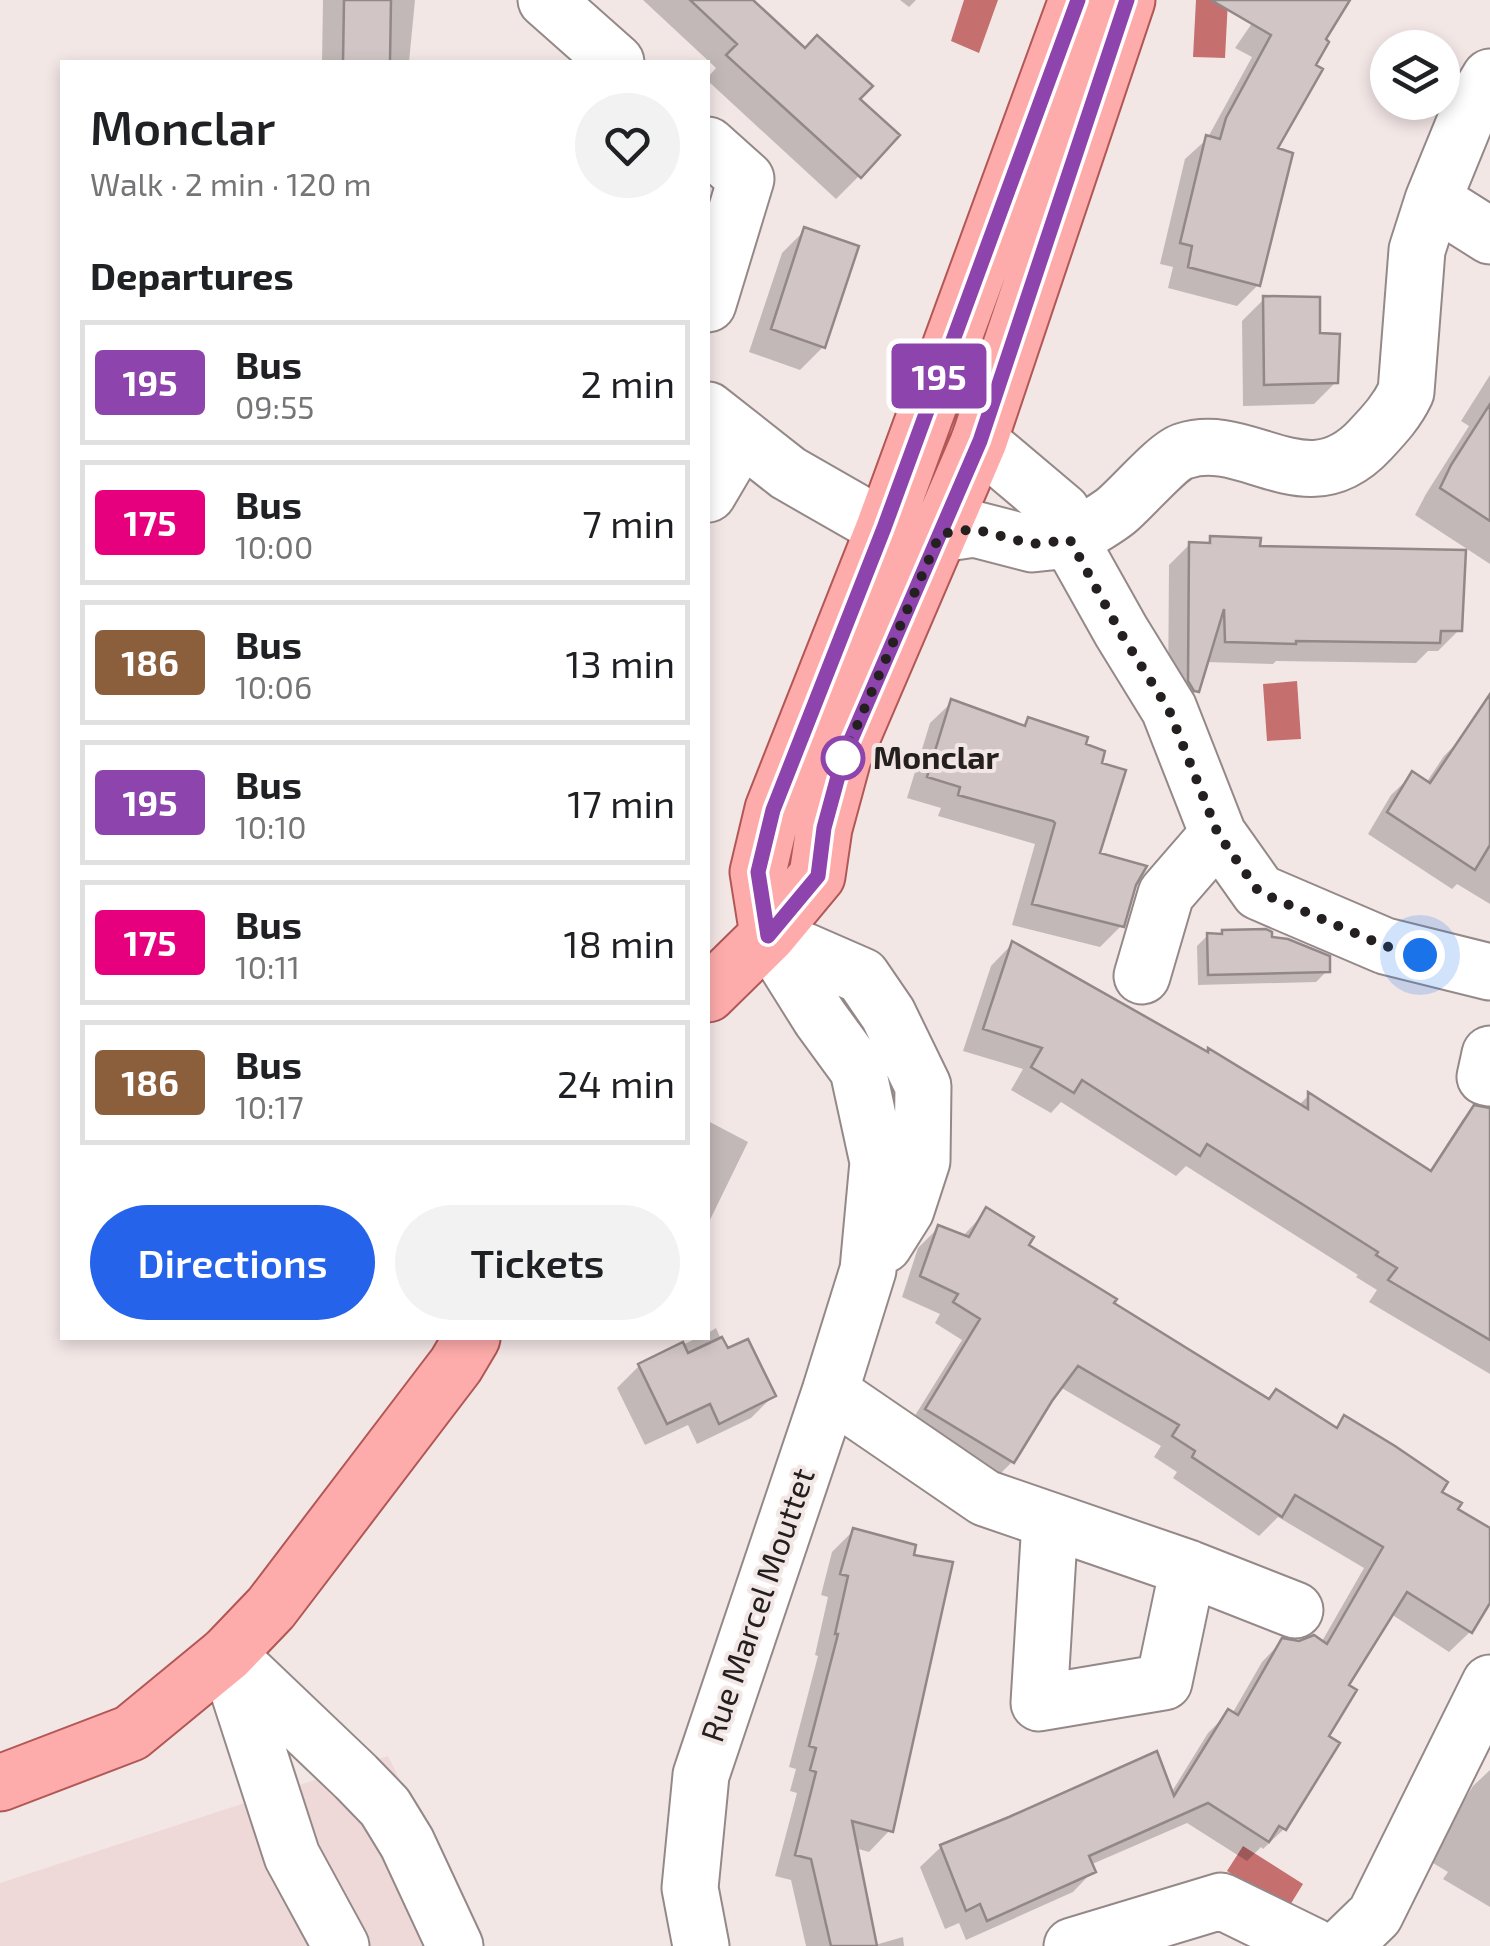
<!DOCTYPE html>
<html lang="en">
<head>
<meta charset="utf-8">
<style>
  body { margin:0; font-family:"Exo 2",sans-serif; background:#f2f2f2; color:#202124; height:100vh; display:flex; flex-direction:column; font-size:38px; white-space:nowrap }
  * { box-sizing:border-box; margin:0 }
  p { font-size:32px; color:#757577 }
  .icon { flex:none; width:55px; height:55px; fill:none; stroke:currentColor; stroke-width:2; stroke-linecap:round; stroke-linejoin:round }
  .map { position:relative; flex:1; overflow:hidden }
  .drawer { position:absolute; left:60px; top:60px; width:650px; height:1280px; display:flex; flex-direction:column; background:#fff; border-radius:0px; box-shadow:0 5px 15px #0003 }
  .drawer>* { flex:none }
  .badge { padding:0 20px; border-radius:8px; font-size:35px; line-height:65px }
  .tools { position:absolute; left:1370px; top:30px; display:grid; gap:20px }
  .tools a { display:grid; place-items:center; width:90px; height:90px; border-radius:50%; background:#fff; box-shadow:0 5px 15px #0003; font-size:50px }
  .you { position:absolute; width:50px; height:50px; margin:-25px; border:8px solid #fff; border-radius:50%; background:#1a73e8; box-shadow:0 0 0 15px #1a73e833 }
  .map>.badge { position:absolute; translate:-50% -50%; box-shadow:0 0 0 5px #fff }
  h2 { padding:0 30px; font-size:38px; line-height:90px }
  .round { display:grid; place-items:center; flex:none; width:105px; height:105px; border-radius:52px; background:#f2f2f2 }
  .overview { display:flex; align-items:center; justify-content:space-between; height:170px; padding:0 30px }
  h1 { font-size:48px; font-weight:600; line-height:75px }
  .action { display:flex; gap:20px; margin-top:auto; padding:20px 30px }
  .action a { flex:1; height:115px; border-radius:60px; background:#2563eb; color:#fff; font-size:40px; font-weight:600; line-height:115px; text-align:center }
  .action a+a { background:#f2f2f2; color:#202124 }
  ul { padding:0; list-style:none }
  li { display:flex; align-items:center; gap:30px; height:125px; margin:0 20px 15px; padding:0 10px; border:5px solid #e0e0e0; border-radius:0px }
  li div { flex:1 }
  li b { display:block; font-size:38px }
  li em { font-style:normal }
  li .badge { min-width:110px; font-weight:700; text-align:center }
  .map>svg:first-child { display:block }
</style>
</head>
<body>
<div class="map">
<svg width="1490" height="1946" viewBox="0 0 1490 1946">
  <rect width="100%" height="100%" fill="#f3e7e6"/>
  <!-- built -->
  <path fill="#eed9d8" d="M388 1756 483 1946H0V1883Z"/>
  <!-- water -->
  <path fill="#c5706e" d="M964 0H998L979 53 951 41Z
    M1196 0H1228L1225 58 1193 57Z
    M1297 681 1301 739 1267 741 1263 684Z
    M1243 1846 1303 1884 1287 1910 1227 1871Z"/>
  <!-- shadow -->
  <path fill="#0003" d="M323 0H415L409 62H322Z
    M643 0H749L857 99 859 176 836 199 708 81V77L716 68Z
    M900 0H916L909 7Z
    M1268 0H1347L1322 40 1274 150 1258 285 1237 306 1168 288 1173 267 1160 264 1185 159 1207 139 1252 57 1235 48Z
    M805 230 823 347 800 370 749 352 782 253Z
    M1264 299 1317 336 1336 382 1314 404 1243 406 1242 321Z
    M1490 375V564L1415 515 1426 494 1469 426 1461 421Z
    M1211 539 1257 549 1459 630 1438 651H1428L1416 663 1276 661 1273 664 1206 662 1197 690 1176 711 1168 703 1169 565 1190 544 1205 545Z
    M952 702 1021 728 1028 720 1097 855 1122 925 1100 947 1012 925 1035 844 938 816 941 808 907 798 930 723Z
    M1465 735 1490 752V904L1457 884 1452 889 1368 834 1391 795 1412 775 1426 783 1444 756Z
    M1223 932 1269 940 1327 971 1316 982 1198 985 1197 946 1208 935 1219 936Z
    M1012 944 1298 1106 1309 1095 1490 1232V1374L1369 1302 1377 1290 1356 1277 1358 1275 1186 1166 1176 1176 1061 1102 1051 1113 1011 1090 1023 1069 963 1051 991 966Z
    M1474 1108 1490 1117V1174L1427 1175 1463 1119Z
    M708 1121 748 1142 708 1224Z
    M987 1210 1025 1246 1111 1304 1267 1401 1334 1429 1345 1418 1439 1492 1456 1509 1490 1531V1598L1470 1632 1449 1652 1391 1614 1346 1686 1284 1829 1263 1849 1261 1847 1247 1861 1187 1823 1090 1865 1093 1871 1073 1892 966 1940 959 1923 945 1929 920 1867 941 1847 1171 1793 1208 1733 1229 1712 1232 1714 1262 1662 1282 1641 1321 1643 1364 1568 1278 1517 1259 1536 1173 1478 1177 1472 1154 1457 1161 1446 1060 1387 1012 1462 992 1482 906 1430 962 1340 935 1323 940 1314 902 1297 918 1248 938 1228 962 1237Z
    M716 1328 726 1351 773 1396 751 1418 697 1444 688 1425 645 1445 617 1388 639 1366 697 1338H708V1333Z
    M853 1531 890 1830 869 1852 855 1848 875 1945 903 1937 904 1946H806L791 1880 775 1876 797 1793 790 1791 796 1769 789 1767 818 1656 815 1655 828 1597 821 1595 832 1552Z
    M1490 1770V1907L1443 1879 1448 1872 1428 1860 1473 1786Z"/>
  <!-- building -->
  <path fill="#d1c6c5" stroke="#928887" stroke-width="2.5" d="M344 0H391L390 62H343Z
    M690 0H753L805 48 817 35 873 86 860 99 900 135 861 178 726 55 737 44Z
    M1211 0H1350L1326 39 1329 42 1316 65 1323 69 1278 148 1293 153 1260 286 1188 267 1192 246 1180 243 1206 135 1220 139 1226 118 1271 35Z
    M804 227 859 246 825 348 771 329Z
    M1263 296 1320 297V333L1340 334 1338 383 1264 385Z
    M1490 404V521L1440 488 1451 465Z
    M1210 536 1261 538 1260 546 1466 550 1462 631H1441L1440 643 1296 641V644L1225 642 1224 609 1199 692 1194 691 1188 681 1189 542 1210 543Z
    M1490 694V845L1475 870 1387 812 1412 771 1430 783Z
    M951 699 1025 726 1028 717 1088 737 1086 744 1105 751 1102 763 1126 770 1100 853 1147 866 1136 885 1124 927 1032 904 1055 823 1053 821 958 795 960 787 927 777Z
    M1266 929 1272 932V937L1288 939 1330 956V972L1208 975 1207 933 1222 934V930Z
    M1012 941 1208 1052V1048L1308 1109V1092L1431 1171 1474 1105 1490 1108V1340L1388 1280 1397 1268 1376 1255 1378 1252 1207 1144 1200 1156 1082 1080 1074 1093 1031 1067 1042 1048 983 1029Z
    M986 1207 1034 1237 1029 1245 1117 1299 1114 1303 1269 1399 1276 1389 1337 1428 1344 1415 1395 1446 1448 1482 1442 1492 1462 1503 1458 1509 1490 1528V1603L1472 1633 1407 1592 1349 1685 1357 1690 1329 1736 1340 1743 1286 1830 1279 1826 1269 1842 1208 1803 1089 1856 1096 1872 987 1921 980 1904 966 1911 940 1845 1009 1817 1157 1751 1174 1796 1228 1709 1238 1715 1282 1638 1299 1641 1314 1635 1327 1644 1383 1547 1295 1495 1282 1517 1192 1457 1195 1451 1172 1436 1179 1425 1078 1366 1052 1401 1014 1463 925 1409 980 1319 953 1302 958 1294 920 1276 938 1225 969 1237Z
    M722 1337 728 1348 748 1339 776 1396 719 1424 710 1404 667 1424 638 1364 683 1342 688 1353Z
    M853 1528 916 1545 914 1555 953 1562 893 1832 852 1821 877 1946H831L811 1859 795 1855 816 1772 810 1770 816 1748 809 1746 838 1634H835L848 1576 840 1574Z"/>
  <g fill="none" stroke-linecap="round" stroke-linejoin="round">
    <defs>
      <path id="minor" d="M546 0 616 62
        M708 145 746 179 708 304
        M1433 200 1469 112 1490 77
        M708 410 788 473 884 528 940 534 974 529 1032 544 1070 540 1121 631 1169 709 1218 834 1259 892 1385 946 1490 972
        M979 441 1062 511 1070 540C1085 531 1102 522 1116 511 1131 499 1168 455 1184 451 1248 430 1307 508 1370 440 1385 424 1397 411 1406 392L1417 250 1433 200 1490 236
        M708 494 741 438
        M768 935 862 976 888 1014 923 1086 922 1161 906 1210 884 1245
        M1142 976 1166 894 1218 834
        M1490 1054 1485 1077 1490 1078
        M830 1392 985 1498 1188 1568 1295 1610
        M1050 1521 1039 1703 1164 1682 1188 1568
        M227 1654 356 1777 385 1807 407 1843 455 1946
        M229 1662 292 1856 341 1946
        M701 1946 690 1888 701 1775 830 1392 868 1270 878 1162 858 1070 820 1018 768 935
        M1072 1946 1221 1901 1313 1946
        M1343 1946 1375 1915 1490 1683"/>
      <path id="major" d="M768 935 758 872 773 809 884 528 1077 0
        M708 994 768 935 817 876 824 828 843 758 979 441 1127 0
        M0 1783 131 1733 227 1654 271 1608 456 1365 472 1338"/>
    </defs>
    <!-- minor casing -->
    <use href="#minor" stroke="#948988" stroke-width="59"/>
    <!-- major casing -->
    <use href="#major" stroke="#b15756" stroke-width="59"/>
    <!-- minor -->
    <use href="#minor" stroke="#fff" stroke-width="55"/>
    <!-- major -->
    <use href="#major" stroke="#feacab" stroke-width="55"/>
  </g>
  <g fill="none" stroke-linecap="round" stroke-linejoin="round">
    <defs>
      <path id="line" d="M1078 0 884 528 773 810 758 872 768 936 818 876 824 828 843 758 980 441 1127 0"/>
    </defs>
    <!-- line casing -->
    <use href="#line" stroke="#fff" stroke-width="22"/>
    <!-- line -->
    <use href="#line" stroke="#8e44ad" stroke-width="15"/>
    <!-- walk -->
    <path stroke="#242020" stroke-width="10" stroke-dasharray="0 18" d="M843 758 940 534 974 529 1032 544 1070 540 1120 632 1169 710 1218 834 1259 892 1385 946 1420 955"/>
  </g>
  <!-- markers -->
  <circle fill="#fff" stroke="#8e44ad" stroke-width="5" cx="843" cy="758" r="20"/>
  <g text-anchor="middle" stroke-width="8" stroke-linejoin="round" paint-order="stroke">
    <!-- stop labels -->
    <g font-size="32" font-weight="bold" fill="#242020" stroke="#f3e7e6" text-anchor="start">
      <text x="873" y="769">Monclar</text>
    </g>
    <!-- street labels -->
    <g font-size="32" fill="#242020" stroke="#f3e7e6">
      <text transform="translate(758 1605) rotate(-71)" y="11">Rue Marcel Mouttet</text>
    </g>
  </g>
</svg>
<div class="tools">
<a><svg class="icon" aria-label="layers" viewBox="0 0 24 24"><path d="M12 4l9 5-9 5-9-5zM3 14l9 5 9-5"/></svg></a>
</div>
<div class="you" style="left:1420px;top:955px"></div>
<b class="badge" style="left:939px;top:376px;background:#8e44ad;color:#fff">195</b>
<section class="drawer">
<div class="overview"><div><h1>Monclar</h1><p>Walk · 2 min · 120 m</p></div><a class="round"><svg class="icon" aria-label="heart" viewBox="0 0 24 24"><path d="M12 20l-8-8c-3-5 5-10 8-4 3-6 11-1 8 4z"/></svg></a></div>
<h2>Departures</h2>
<ul>
<li><span class="badge" style="background:#8e44ad;color:#fff">195</span><div><b>Bus</b><p>09:55</p></div><em>2 min</em></li>
<li><span class="badge" style="background:#e6007e;color:#fff">175</span><div><b>Bus</b><p>10:00</p></div><em>7 min</em></li>
<li><span class="badge" style="background:#8b5e3c;color:#fff">186</span><div><b>Bus</b><p>10:06</p></div><em>13 min</em></li>
<li><span class="badge" style="background:#8e44ad;color:#fff">195</span><div><b>Bus</b><p>10:10</p></div><em>17 min</em></li>
<li><span class="badge" style="background:#e6007e;color:#fff">175</span><div><b>Bus</b><p>10:11</p></div><em>18 min</em></li>
<li><span class="badge" style="background:#8b5e3c;color:#fff">186</span><div><b>Bus</b><p>10:17</p></div><em>24 min</em></li>
</ul>
<div class="action"><a>Directions</a><a>Tickets</a></div>
</section>
</div>
</body>
</html>
